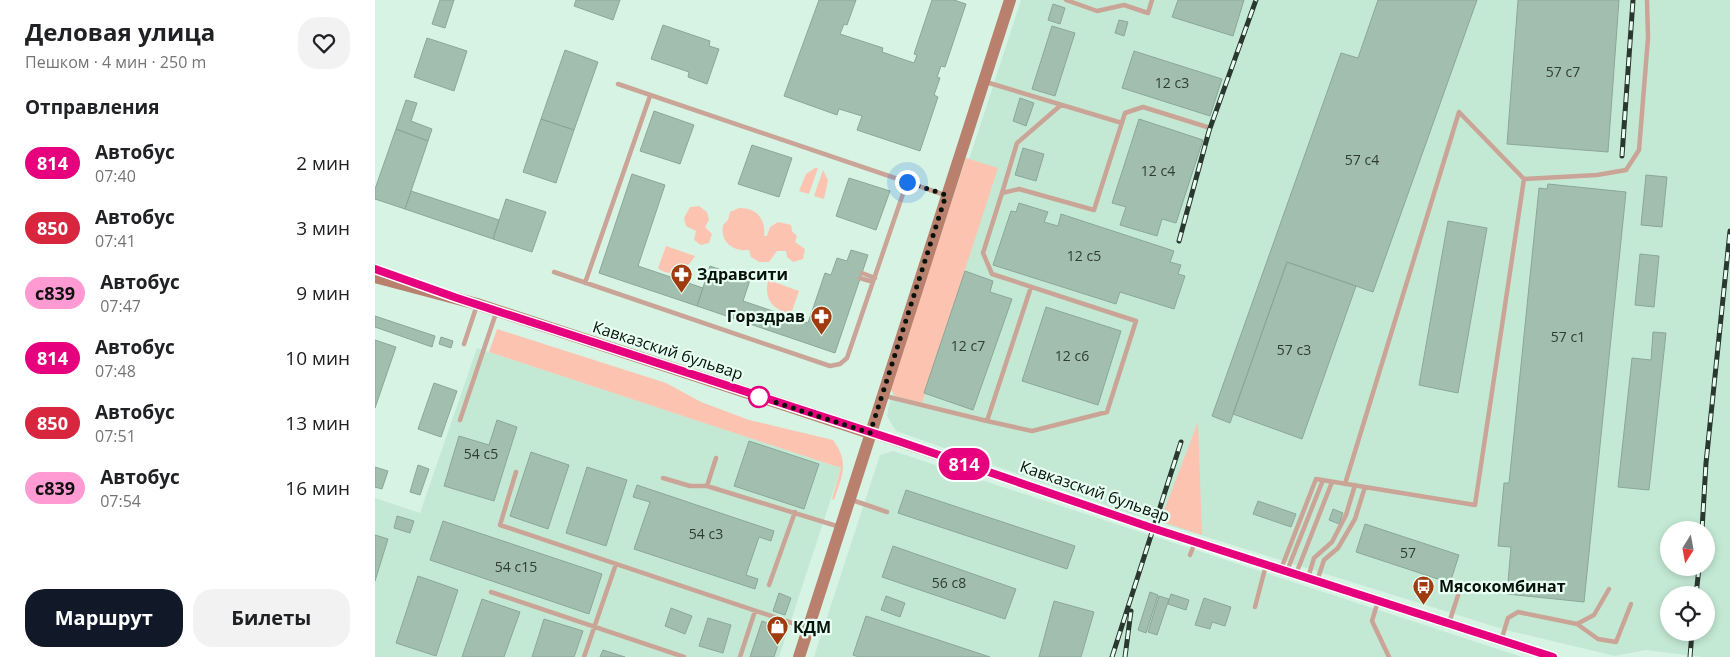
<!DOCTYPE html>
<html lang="ru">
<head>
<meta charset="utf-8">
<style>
  body { margin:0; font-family:"Open Sans",sans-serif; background:#f2f2f2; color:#202124; height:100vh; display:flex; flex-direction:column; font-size:19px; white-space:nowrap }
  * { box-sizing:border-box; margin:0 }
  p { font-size:16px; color:#757577 }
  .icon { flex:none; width:28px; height:28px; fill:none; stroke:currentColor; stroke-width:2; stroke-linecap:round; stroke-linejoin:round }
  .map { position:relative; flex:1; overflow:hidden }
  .panel { display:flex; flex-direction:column; background:#fff; width:375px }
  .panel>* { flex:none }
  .badge { padding:0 10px; border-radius:16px; font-size:18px; line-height:32px }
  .needle { width:32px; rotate:191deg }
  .fabs { position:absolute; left:1285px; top:521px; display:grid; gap:10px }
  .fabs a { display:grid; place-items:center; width:55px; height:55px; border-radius:50%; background:#fff; box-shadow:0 2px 8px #0003; font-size:25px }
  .you { position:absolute; width:25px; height:25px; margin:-12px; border:4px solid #fff; border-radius:50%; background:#1a73e8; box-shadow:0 0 0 8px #1a73e833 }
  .map>.badge { position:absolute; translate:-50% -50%; box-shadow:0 0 0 2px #fff }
  h2 { padding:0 25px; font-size:19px; line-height:45px }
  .round { display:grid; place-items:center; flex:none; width:52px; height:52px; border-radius:20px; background:#f2f2f2 }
  .summary { display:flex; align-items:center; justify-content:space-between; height:85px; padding:0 25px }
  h1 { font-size:24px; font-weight:700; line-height:38px }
  .button { display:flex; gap:10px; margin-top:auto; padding:10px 25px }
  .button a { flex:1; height:58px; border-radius:20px; background:#111827; color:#fff; font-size:20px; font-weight:700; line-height:58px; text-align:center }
  .button a+a { background:#f2f2f2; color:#202124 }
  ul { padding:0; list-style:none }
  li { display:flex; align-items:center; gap:15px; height:65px; padding:0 25px }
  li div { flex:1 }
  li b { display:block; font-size:19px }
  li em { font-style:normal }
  li .badge { min-width:55px; font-weight:700; text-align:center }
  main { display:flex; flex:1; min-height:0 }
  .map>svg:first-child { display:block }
</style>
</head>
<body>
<main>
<section class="panel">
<div class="summary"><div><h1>Деловая улица</h1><p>Пешком · 4 мин · 250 m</p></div><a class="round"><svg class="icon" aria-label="heart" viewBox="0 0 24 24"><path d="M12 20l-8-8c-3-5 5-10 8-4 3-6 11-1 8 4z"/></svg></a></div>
<h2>Отправления</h2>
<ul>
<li><span class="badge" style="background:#e6007e;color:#fff">814</span><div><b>Автобус</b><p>07:40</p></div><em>2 мин</em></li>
<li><span class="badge" style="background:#d7263d;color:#fff">850</span><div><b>Автобус</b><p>07:41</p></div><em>3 мин</em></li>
<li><span class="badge" style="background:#ff9ad2;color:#111">с839</span><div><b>Автобус</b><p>07:47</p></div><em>9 мин</em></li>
<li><span class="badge" style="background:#e6007e;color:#fff">814</span><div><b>Автобус</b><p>07:48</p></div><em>10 мин</em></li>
<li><span class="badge" style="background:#d7263d;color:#fff">850</span><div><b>Автобус</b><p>07:51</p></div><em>13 мин</em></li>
<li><span class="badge" style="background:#ff9ad2;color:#111">с839</span><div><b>Автобус</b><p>07:54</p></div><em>16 мин</em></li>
</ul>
<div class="button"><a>Маршрут</a><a>Билеты</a></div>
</section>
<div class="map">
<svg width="1355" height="657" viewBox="0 0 1355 657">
  <rect width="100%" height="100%" fill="#d6f3e3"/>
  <!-- built -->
  <path fill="#c3e9d4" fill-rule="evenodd" d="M646 0H1355V657H1327L1271 650 1240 656 1131 630 751 512 521 431 512 416 514 405ZM1294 530H1331V568H1294ZM1294 595H1331V632H1294Z
    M102 348 466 468 404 657H0V498L45 513Z
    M518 451 1147 657H439L505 455Z"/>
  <!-- green -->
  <path fill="#fcc4b0" d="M591 158 623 168 547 403 521 396 515 389Z
    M440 168H443L434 194 424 191 431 174Z
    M448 170 453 180 449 199 439 196Z
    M324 206 332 212 334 220 330 227 337 234 334 243 326 245 319 240 321 231 311 226 309 218 315 207Z
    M364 208C382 207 391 220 389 236H392L395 227 403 222 416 225 417 231 422 236 420 242 430 249 428 259 418 262 412 257 411 251H402L394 262H384L376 257 374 250C358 252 345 242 348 225L353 220 355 212Z
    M291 246 320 256C313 269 295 279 283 268Z
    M393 280 424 291 416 314C397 309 389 300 393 280Z
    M122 329 291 383 326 402 374 420 458 440C475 463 467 476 459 500L457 499 466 468 114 352Z
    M823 422 827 535 785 521Z"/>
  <!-- building -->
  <path fill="#a2beae" stroke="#8ba797" d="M65 0H79L70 28 57 24Z
    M201 0H245L238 20 199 6Z
    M444 0H481L472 25 469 24 465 34 508 48 507 52 539 63 542 55 539 54 557 0H579L591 4 570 67 566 66 562 77 565 78 559 95 563 97 545 151 482 130 487 116 464 109 462 115 409 96Z
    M803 0H869L858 36 797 17Z
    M1003 0H1102L998 292 912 262 855 423 837 416 966 53 983 58Z
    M1143 0H1244L1233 152 1132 144Z
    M678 4 690 8 685 24 673 20Z
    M744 20 753 22 749 36 740 33Z
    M288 25 335 41 334 46 344 49 332 84 313 77 314 72 276 59Z
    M677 26 700 33 680 96 657 89Z
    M52 38 92 51 79 91 39 77Z
    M190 50 223 62 199 130 166 119Z
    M759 51 847 79 835 116 747 88Z
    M645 98 659 103 651 126 638 121Z
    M31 100 42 103 36 121 57 129 53 141 21 129Z
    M279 111 319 125 305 164 265 151Z
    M166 119 199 130 181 183 148 172Z
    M764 119 828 140 801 223 787 219 782 236 745 225 751 207 737 203Z
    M21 129 53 141 30 209 0 199V189Z
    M377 145 417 158 404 197 363 184Z
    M648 148 669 154 661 181 640 175Z
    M257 174 290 185 263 266 328 288 322 306 224 273Z
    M1271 175 1292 177 1287 227 1266 225Z
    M474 178 515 191 501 230 461 216Z
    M1173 184 1251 192 1209 602 1132 594 1136 547 1123 546 1129 483H1134L1164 188 1172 189Z
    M36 191 124 220 118 239 30 209Z
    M131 199 171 212 157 252 118 239Z
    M644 203 673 212 669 222 683 226 686 214 799 251 795 262 806 265 803 274 810 276 799 309 745 292 741 304 618 265 636 211 641 212Z
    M1073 221 1112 228 1083 393 1044 385Z
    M476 250 493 255 460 353 322 306 335 266 375 280 368 301 433 323 450 273 456 275 462 258 472 261Z
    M1265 254 1284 256 1279 307 1260 305Z
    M912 262 981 286 927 439 858 414Z
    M590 271 618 281 615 292 637 299 598 410 549 393Z
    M671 307 746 331 723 405 647 381Z
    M0 316 60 336 57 347 0 327Z
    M1278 332 1291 333 1274 490 1243 487 1257 358 1276 360Z
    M66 337 78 341 76 348 64 344Z
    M0 340 21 347 0 408Z
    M59 383 82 391 66 437 43 429Z
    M122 420 142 427 119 501 69 486 84 436 114 445Z
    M374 441 444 464 429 509 359 486Z
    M156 452 194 465 173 529 135 516Z
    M43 465 54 469 45 495 35 492Z
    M0 467 13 471 7 489 0 487Z
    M212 467 252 480 231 546 191 533Z
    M262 485 399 531 396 541 384 537 371 575 383 579 380 589 259 549 275 502 258 497Z
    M531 490 700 546 692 569 523 513Z
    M883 501 921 514 916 527 878 514Z
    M958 509 968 513 964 524 954 520Z
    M22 516 39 521 35 533 19 528Z
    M68 521 227 574 214 614 55 560Z
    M990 524 1084 555 1075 583 981 552Z
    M0 535 13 539 0 581Z
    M518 546 641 589 630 619 507 577Z
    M43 576 83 590 61 656 21 643Z
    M775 592 783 595 771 633 763 630Z
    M404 593 416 598 410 615 398 611Z
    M796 594 814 600 811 610 793 604Z
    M511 596 530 603 525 617 506 610Z
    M784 596 794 599 782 635 773 632Z
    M829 598 856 607 850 626 837 622 835 629 820 625Z
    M107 599 145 612 129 657H87Z
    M679 601 719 612 706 657H664Z
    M296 608 317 616 310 634 290 626Z
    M491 616 615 657H483L478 655Z
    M333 618 356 625 348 653 324 646Z
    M169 619 208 631 199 657H157Z
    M387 621 408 629 399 657H375Z
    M228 650 250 657H225Z"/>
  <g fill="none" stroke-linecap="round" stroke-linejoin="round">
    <!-- lane -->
    <path stroke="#caa496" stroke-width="4.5" d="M691 0 722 11 749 5 773 13 777 0
      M611 82 747 123
      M243 84 570 195
      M1149 179 1222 175 1251 170 1264 150 1273 38 1272 0
      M627 193 642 143 686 105
      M179 272 455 366 465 364 472 358 532 182
      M487 273 500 278
      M485 278 498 282
      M210 283 275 96
      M656 287 612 421 657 431 732 412 761 321 617 274 608 253 627 193 644 189 719 210 750 113 768 107 832 127
      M89 344 102 305
      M510 396 612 421
      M85 420 121 313
      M141 472 125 525 432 628
      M288 478 315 486H332L465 527
      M332 486 341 458
      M477 500 512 512
      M815 555 820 542
      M906 569 941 479 1100 505 1149 179 1084 112 970 484
      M912 571 948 480
      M921 574 957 482
      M933 578 939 558 957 542 971 515 980 485
      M942 581 949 560 963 548 980 519 990 487
      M394 585 420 512
      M116 592 309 657
      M1003 601 997 621 1014 657
      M880 607 891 565
      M1074 623 1086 586
      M1202 624 1223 639 1241 642 1256 604
      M1126 641 1133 618 1143 612 1202 624 1219 615 1234 589
      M209 657 241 564
      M365 657 380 611"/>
    <!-- street -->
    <path stroke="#caa496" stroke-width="9" d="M495 433 777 528 1178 657"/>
    <!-- secondary -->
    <path stroke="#b8806d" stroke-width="12" d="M0 277 102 304 495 433
      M424 657 635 0"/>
    <defs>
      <path id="rail" d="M1247 156 1258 0
        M804 241 834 131 881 0
        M1327 530 1331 463 1355 231
        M1321 595 1324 568
        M737 657 806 442
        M750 657 756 611
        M1315 657 1317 632"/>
    </defs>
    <!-- rail casing -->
    <use href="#rail" stroke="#2b3830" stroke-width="5"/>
    <!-- rail -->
    <use href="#rail" stroke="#e7fff2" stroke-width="3" stroke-dasharray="9" stroke-linecap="butt"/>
  </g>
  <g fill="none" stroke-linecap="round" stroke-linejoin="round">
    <defs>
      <path id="line" d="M0 269 82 298 526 442 777 528 1178 657"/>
    </defs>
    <!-- line casing -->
    <use href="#line" stroke="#fff" stroke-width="11"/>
    <!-- line -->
    <use href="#line" stroke="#e6007e" stroke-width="8"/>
    <!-- walk -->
    <path stroke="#08120c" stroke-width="5" stroke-dasharray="0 9" d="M384 397 495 433 571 195 532 182"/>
  </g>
  <!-- icons -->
  <defs>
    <symbol id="pharmacy-pin" viewBox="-11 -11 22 30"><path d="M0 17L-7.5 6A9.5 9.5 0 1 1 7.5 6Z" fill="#a03a0f" stroke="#e7fff2"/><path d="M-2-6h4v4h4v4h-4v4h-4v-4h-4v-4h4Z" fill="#fff"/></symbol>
    <symbol id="bus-pin" viewBox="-11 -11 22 30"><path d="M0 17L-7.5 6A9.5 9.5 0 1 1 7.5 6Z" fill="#a03a0f" stroke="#e7fff2"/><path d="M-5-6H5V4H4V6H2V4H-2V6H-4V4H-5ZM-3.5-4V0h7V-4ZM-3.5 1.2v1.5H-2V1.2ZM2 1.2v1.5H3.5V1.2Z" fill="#fff"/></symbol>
    <symbol id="shop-pin" viewBox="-11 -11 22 30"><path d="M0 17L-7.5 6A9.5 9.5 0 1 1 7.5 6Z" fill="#a03a0f" stroke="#e7fff2"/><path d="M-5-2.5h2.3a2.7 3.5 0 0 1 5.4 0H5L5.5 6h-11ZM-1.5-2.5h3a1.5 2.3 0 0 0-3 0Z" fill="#fff"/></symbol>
  </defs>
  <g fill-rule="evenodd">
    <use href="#pharmacy-pin" x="294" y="262" width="25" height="34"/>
    <use href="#pharmacy-pin" x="434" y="304" width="25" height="34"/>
    <use href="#bus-pin" x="1036" y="574" width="25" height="34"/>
    <use href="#shop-pin" x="390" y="614" width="25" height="34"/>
  </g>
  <!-- markers -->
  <circle fill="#fff" stroke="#e6007e" stroke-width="2.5" cx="384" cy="397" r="10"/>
  <g text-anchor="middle" stroke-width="4.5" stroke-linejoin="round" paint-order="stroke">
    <!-- number labels -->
    <g font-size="14" fill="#2e3d34">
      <text x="1188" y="77">57 с7</text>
      <text x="797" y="88">12 с3</text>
      <text x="987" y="165">57 с4</text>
      <text x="783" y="176">12 с4</text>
      <text x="709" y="261">12 с5</text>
      <text x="1193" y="342">57 с1</text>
      <text x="593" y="351">12 с7</text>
      <text x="919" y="355">57 с3</text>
      <text x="697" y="361">12 с6</text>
      <text x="106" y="459">54 с5</text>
      <text x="331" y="539">54 с3</text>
      <text x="1033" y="558">57</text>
      <text x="141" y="572">54 с15</text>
      <text x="574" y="588">56 с8</text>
    </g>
    <!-- poi labels -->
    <g font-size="16" font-weight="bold" fill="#08120c" stroke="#e7fff2" text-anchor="start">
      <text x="322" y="280">Здравсити</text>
      <text x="430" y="322" text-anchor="end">Горздрав</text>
      <text x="1064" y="592">Мясокомбинат</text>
      <text x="418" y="633">КДМ</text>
    </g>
    <!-- street labels -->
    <g font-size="16" fill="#08120c" stroke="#e7fff2">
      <text transform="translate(293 350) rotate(18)" y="6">Кавказский бульвар</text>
      <text transform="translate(720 491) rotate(19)" y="6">Кавказский бульвар</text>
    </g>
  </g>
</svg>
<div class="fabs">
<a><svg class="needle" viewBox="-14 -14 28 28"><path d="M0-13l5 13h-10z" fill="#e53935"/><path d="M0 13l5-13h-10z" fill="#757577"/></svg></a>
<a><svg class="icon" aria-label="locate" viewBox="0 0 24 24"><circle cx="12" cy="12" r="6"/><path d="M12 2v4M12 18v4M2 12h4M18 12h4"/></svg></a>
</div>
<div class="you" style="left:532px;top:182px"></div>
<b class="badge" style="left:589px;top:464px;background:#e6007e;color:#fff">814</b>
</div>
</main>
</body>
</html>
